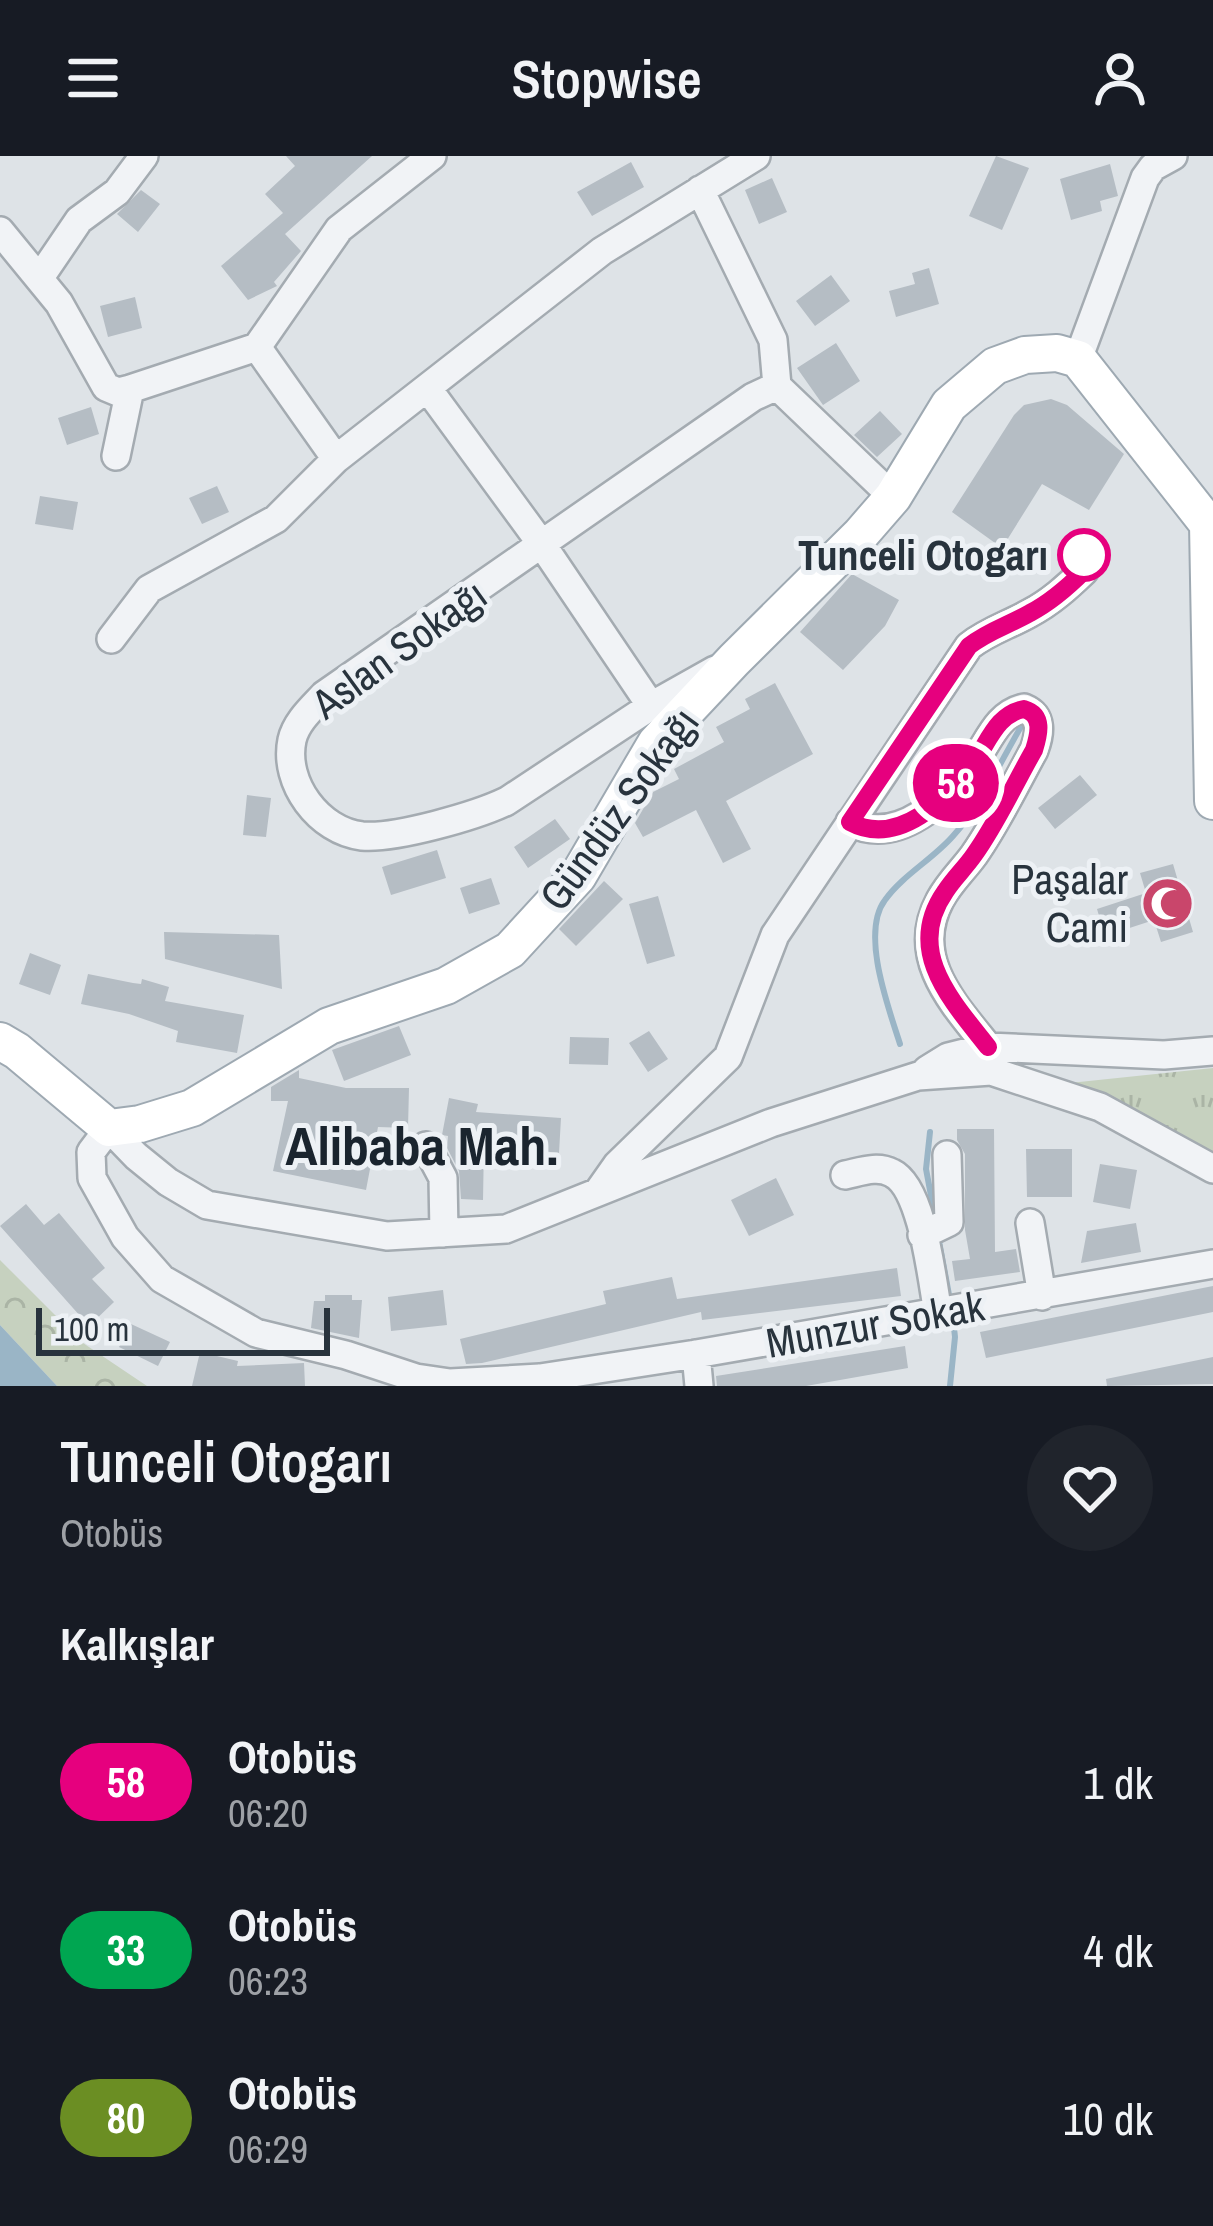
<!DOCTYPE html>
<html lang="tr">
<head>
<meta charset="utf-8">
<style>
  body { margin:0; font-family:"Archivo Narrow",sans-serif; background:#20242c; color:#f1f3f6; height:100vh; display:flex; flex-direction:column; font-size:45px; white-space:nowrap }
  * { box-sizing:border-box; margin:0 }
  p { font-size:39px; color:#9ea1a6 }
  .icon { flex:none; width:66px; height:66px; fill:none; stroke:currentColor; stroke-width:2; stroke-linecap:round; stroke-linejoin:round }
  .map { position:relative; height:1230px; overflow:hidden }
  .details { display:flex; flex-direction:column; background:#171b24; flex:1 }
  .details>* { flex:none }
  .badge { padding:0 24px; border-radius:39px; font-size:42px; line-height:78px }
  .scale { position:absolute; left:36px; bottom:30px; width:294px; box-sizing:border-box; padding-left:12px; border:6px solid #28333d; border-top:0; font-size:33px; line-height:42px; white-space:nowrap; color:#28333d; -webkit-text-stroke:9px #edf1f5; paint-order:stroke }
  .map>.badge { position:absolute; translate:-50% -50%; box-shadow:0 0 0 6px #fff }
  h2 { padding:0 60px; font-size:45px; line-height:108px }
  .round { display:grid; place-items:center; flex:none; width:126px; height:126px; border-radius:63px; background:#20242c }
  .overview { display:flex; align-items:center; justify-content:space-between; height:204px; padding:0 60px }
  h1 { font-size:57px; font-weight:600; line-height:90px }
  ul { padding:0; list-style:none }
  li { display:flex; align-items:center; gap:36px; height:168px; padding:0 60px }
  li div { flex:1 }
  li b { display:block; font-size:45px }
  li em { font-style:normal }
  li .badge { min-width:132px; font-weight:700; text-align:center }
  header { display:flex; justify-content:space-between; align-items:center; height:156px; padding:0 60px; background:#171b24; font-size:54px; font-weight:600 }
  .map>svg:first-child { display:block }
</style>
</head>
<body>
<header><svg class="icon" aria-label="menu" viewBox="0 0 24 24"><path d="M4 6h16M4 12h16M4 18h16"/></svg>Stopwise<svg class="icon" aria-label="person" viewBox="0 0 24 24"><circle cx="12" cy="8" r="4"/><path d="M4 21q1-7 8-7t8 7"/></svg></header>
<div class="map">
<svg width="1213" height="1230" viewBox="0 0 1213 1230">
  <defs>
    <pattern id="grass-tufts" width="24" height="20" patternUnits="userSpaceOnUse" patternTransform="scale(3)"><rect width="24" height="20" fill="#c6d1bf"/><path d="M3 7l-1-3M5 7V3M7 7l1-3M15 17l-1-3M17 17v-4M19 17l1-3" fill="none" stroke="#aab4a5"/></pattern>
    <pattern id="forest-crowns" width="20" height="18" patternUnits="userSpaceOnUse" patternTransform="scale(3)"><rect width="20" height="18" fill="#c6d1bf"/><path d="M2 6a3 3 0 1 1 6 0M12 15a3 3 0 1 1 6 0" fill="none" stroke="#aab4a5"/></pattern>
  </defs>
  <rect width="100%" height="100%" fill="#dee3e7"/>
  <!-- grass -->
  <path fill="url(#grass-tufts)" d="M1213 912V1005L1041 930Z"/>
  <!-- forest -->
  <path fill="url(#forest-crowns)" d="M0 1104 83 1187 147 1230H57L0 1169Z"/>
  <!-- water -->
  <path fill="#9ab5c6" d="M0 1169 57 1230H0Z"/>
  <g fill="none" stroke-linecap="round" stroke-linejoin="round">
    <!-- stream -->
    <path stroke="#9ab5c6" stroke-width="6" d="M900 888C889 853 860 777 885 744 903 719 933 703 953 680 982 648 1000 606 1022 569
      M930 976 926 1013 935 1061
      M938 1080 950 1144
      M950 1230 955 1181 953 1163"/>
  </g>
  <!-- building -->
  <path fill="#b5bdc4" d="M286 0H372L285 78 301 95 274 126 277 130 248 144 221 110 283 57 265 38 295 10Z
    M996 0 1029 12 1002 74 969 60Z
    M631 6 644 31 592 60 577 36Z
    M1110 8 1118 40 1100 45 1102 55 1071 64 1060 23Z
    M772 22 787 56 759 68 745 34Z
    M141 34 160 48 138 76 117 58Z
    M929 112 939 148 896 161 889 135 915 128 912 117Z
    M831 119 850 145 815 170 796 145Z
    M135 141 142 172 108 181 100 150Z
    M836 187 860 225 823 249 797 212Z
    M1051 243 1067 249 1124 298 1089 354 1042 328 1002 392 952 356 1014 259 1024 249Z
    M91 251 99 278 67 289 58 262Z
    M880 255 902 278 877 301 854 279Z
    M217 330 229 356 202 368 189 342Z
    M40 340 78 346 73 374 35 368Z
    M852 418 899 444 885 470 843 514 800 476Z
    M775 527 813 598 726 645 751 693 723 707 696 654 643 681 635 667 653 636 679 623 674 613 724 586 716 571 750 553 745 543Z
    M1080 619 1097 639 1055 673 1038 652Z
    M247 639 271 642 266 681 243 679Z
    M555 663 570 683 528 712 514 691Z
    M437 694 446 722 391 739 382 711Z
    M1173 708 1193 776 1161 786 1154 764 1105 780 1097 753 1146 737 1140 717Z
    M491 722 500 748 469 758 460 732Z
    M604 725 623 743 576 790 559 773Z
    M658 740 675 800 647 808 629 748Z
    M164 776 279 779 282 833 165 803Z
    M30 797 61 809 50 839 19 828Z
    M88 818 133 827 141 828 142 823 169 831 165 845 244 859 237 897 176 886 178 875 129 858 81 848Z
    M399 870 411 899 344 925 332 894Z
    M649 875 668 903 648 916 629 887Z
    M570 881 609 882 608 909 569 908Z
    M299 914V922L346 932H409L408 972 378 971 366 1034 273 1015 288 945H271V931Z
    M449 942 478 948 476 956 561 962 559 997 484 988 483 1044 461 1043 459 1015 447 992 448 980 442 979Z
    M957 973H994L995 1096 1016 1093 1020 1116 955 1125 952 1105 970 1103 965 1074V998L957 984Z
    M1026 993H1072V1041H1027Z
    M1100 1008 1137 1014 1130 1053 1093 1046Z
    M776 1022 794 1059 749 1080 731 1044Z
    M26 1048 44 1069 59 1057 105 1112 92 1123 114 1146 89 1170 0 1070Z
    M1136 1067 1141 1096 1081 1107 1087 1075Z
    M897 1112 901 1140 702 1164 701 1156 482 1207 466 1208 460 1183 606 1148 603 1135 672 1121 677 1143Z
    M1213 1130V1156L986 1202 980 1176Z
    M443 1134 447 1169 391 1175 388 1141Z
    M325 1139H352V1144H362L359 1182 311 1172 314 1145H325Z
    M131 1168 170 1186 158 1210 119 1191Z
    M905 1190 908 1212 806 1230H717L716 1220Z
    M200 1196 238 1205 237 1210 304 1207 305 1230H192Z
    M1213 1201V1228L1107 1230 1106 1223Z"/>
  <g fill="none" stroke-linecap="round" stroke-linejoin="round">
    <defs>
      <path id="minor" d="M700 34 773 184 777 230
        M0 75 59 147 106 231 118 236 130 233 257 191
        M41 120 79 64 117 36 144 0
        M257 191 339 73 432 0
        M257 191 336 303
        M1078 203 1145 22 1153 11 1173 0
        M777 230 893 341
        M428 233 543 390 651 550
        M116 300 130 233
        M111 483 149 433 276 363 336 303 602 95 756 0
        M715 514 651 550 507 645C476 660 395 683 362 680 319 675 283 627 292 584 296 566 312 552 324 539L753 241 777 230
        M850 666C898 691 947 643 974 606 989 585 997 558 1024 552 1043 560 1040 578 1034 594 1015 629 997 666 974 699 963 714 949 727 940 744 909 802 953 847 988 891
        M927 914 948 901 988 891 1164 899 1213 895
        M426 990 443 1022 444 1077
        M1213 1013 1100 951 991 915 918 920 771 967 506 1073 387 1080 207 1049 168 1026 136 1000 109 972 91 996 92 1022 125 1081 162 1123 256 1177 346 1199 416 1222 450 1227 540 1222 696 1198 1213 1108
        M845 1019C860 1016 877 1009 892 1017 923 1032 932 1125 938 1157
        M598 1036 617 1009 728 901 775 779 969 490C988 475 1009 469 1030 457 1051 446 1067 431 1084 415L1085 391
        M1030 1067 1042 1140
        M922 1079 949 1066 947 999
        M696 1198 699 1230"/>
      <path id="major" d="M0 885 17 895 109 972 140 968 192 952 329 870 446 830 510 794 578 720 656 587 734 504 860 379 893 341 949 249 995 210 1025 199 1057 197 1078 203 1208 368 1213 645"/>
    </defs>
    <!-- minor casing -->
    <use href="#minor" stroke="#a4abb1" stroke-width="32"/>
    <!-- major casing -->
    <use href="#major" stroke="#9ea9b2" stroke-width="40"/>
    <!-- minor -->
    <use href="#minor" stroke="#f1f3f6" stroke-width="27"/>
    <!-- major -->
    <use href="#major" stroke="#fff" stroke-width="36"/>
  </g>
  <g fill="none" stroke-linecap="round" stroke-linejoin="round">
    <defs>
      <path id="line" d="M988 891C952 845 904 795 945 736 953 723 965 712 974 699 997 667 1014 629 1034 594 1039 578 1044 559 1024 553 997 558 989 585 974 606 948 643 898 692 850 666L969 490C988 475 1009 469 1030 457 1051 446 1067 432 1084 415V391"/>
    </defs>
    <!-- line casing -->
    <use href="#line" stroke="#fff" stroke-width="27"/>
    <!-- line -->
    <use href="#line" stroke="#e6007e" stroke-width="18"/>
  </g>
  <!-- icons -->
  <defs>
    <symbol id="mosque-disc" viewBox="-11 -11 22 22"><circle r="9.5" fill="#c9466b" stroke="#edf1f5"/><path d="M3.5-4.9A6 6 0 1 0 3.5 4.9A5 5 0 1 1 3.5-4.9Z" fill="#fff"/></symbol>
  </defs>
  <g fill-rule="evenodd">
    <use href="#mosque-disc" x="1138" y="718" width="59" height="59"/>
  </g>
  <!-- markers -->
  <circle fill="#fff" stroke="#e6007e" stroke-width="6" cx="1084" cy="399" r="24"/>
  <g text-anchor="middle" stroke-width="10" stroke-linejoin="round" paint-order="stroke">
    <!-- stop labels -->
    <g font-size="42" font-weight="bold" fill="#28333d" stroke="#edf1f5" text-anchor="end">
      <text x="1048" y="414">Tunceli Otogarı</text>
    </g>
    <!-- street labels -->
    <g font-size="42" fill="#28333d" stroke="#edf1f5">
      <text transform="translate(399 493) rotate(-36)" y="15">Aslan Sokağı</text>
      <text transform="translate(619 653) rotate(-54)" y="15">Gündüz Sokağı</text>
      <text transform="translate(875 1168) rotate(-10)" y="15">Munzur Sokak</text>
    </g>
    <!-- poi labels -->
    <g font-size="42" fill="#28333d" stroke="#edf1f5" text-anchor="end">
      <text x="1128" y="738">Paşalar<tspan x="1128" dy="48">Cami</tspan></text>
    </g>
    <!-- district labels -->
    <g font-size="54" font-weight="bold" fill="#1a242e" stroke="#edf1f5">
      <text x="422" y="1009">Alibaba Mah.</text>
    </g>
  </g>
</svg>
<div class="scale">100 m</div>
<b class="badge" style="left:956px;top:627px;background:#e6007e;color:#fff">58</b>
</div>
<section class="details">
<div class="overview"><div><h1>Tunceli Otogarı</h1><p>Otobüs</p></div><a class="round"><svg class="icon" aria-label="heart" viewBox="0 0 24 24"><path d="M12 20l-8-8c-3-5 5-10 8-4 3-6 11-1 8 4z"/></svg></a></div>
<h2>Kalkışlar</h2>
<ul>
<li><span class="badge" style="background:#e6007e;color:#fff">58</span><div><b>Otobüs</b><p>06:20</p></div><em>1 dk</em></li>
<li><span class="badge" style="background:#00a651;color:#fff">33</span><div><b>Otobüs</b><p>06:23</p></div><em>4 dk</em></li>
<li><span class="badge" style="background:#6b8e23;color:#fff">80</span><div><b>Otobüs</b><p>06:29</p></div><em>10 dk</em></li>
</ul>
</section>
</body>
</html>
